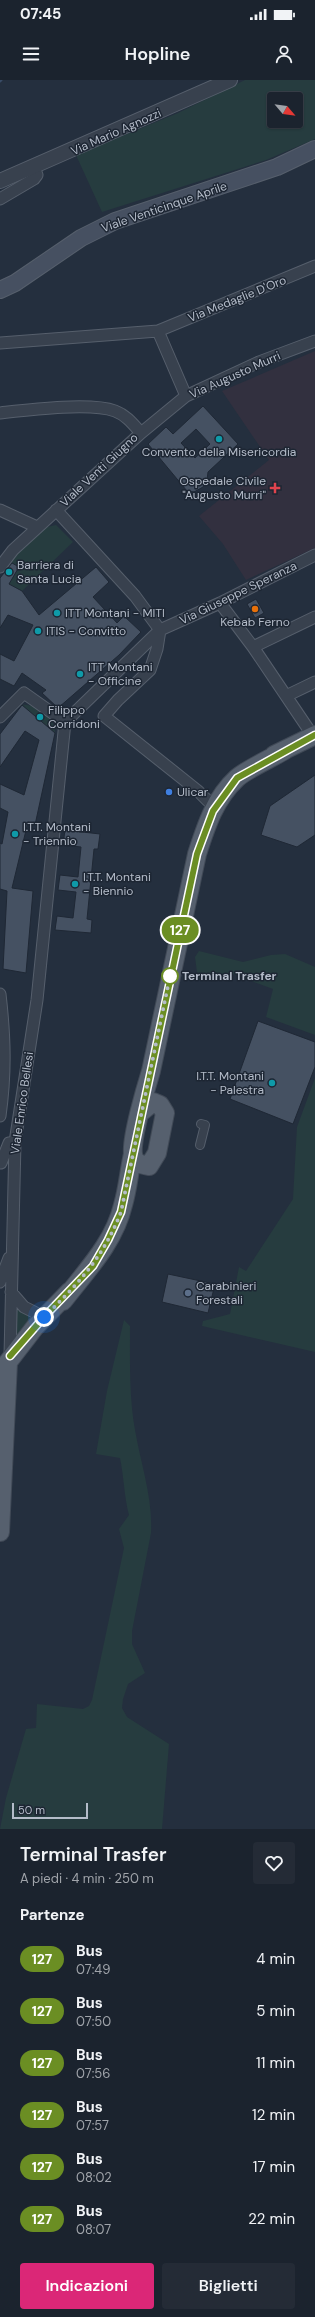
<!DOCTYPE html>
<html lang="it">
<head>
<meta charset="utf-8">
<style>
  body { margin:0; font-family:"DM Sans",sans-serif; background:#242b36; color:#f1f3f6; height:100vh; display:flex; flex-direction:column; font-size:15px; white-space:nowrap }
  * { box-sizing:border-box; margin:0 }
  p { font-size:13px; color:#a0a4aa }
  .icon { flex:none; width:22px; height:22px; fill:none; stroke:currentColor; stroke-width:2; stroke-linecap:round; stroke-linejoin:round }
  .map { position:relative; height:1749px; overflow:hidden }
  .sheet { display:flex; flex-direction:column; background:#1b232e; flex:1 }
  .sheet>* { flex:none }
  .badge { padding:0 8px; border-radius:13px; font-size:14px; line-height:26px }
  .needle { width:26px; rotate:119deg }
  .buttons { position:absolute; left:267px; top:12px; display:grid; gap:8px }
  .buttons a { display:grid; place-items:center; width:36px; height:36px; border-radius:4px; background:#1b232e; box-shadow:0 1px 3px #0004,0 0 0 1px #39404a; font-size:20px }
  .scale { position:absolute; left:12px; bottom:10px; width:76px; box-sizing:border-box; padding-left:4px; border:2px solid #b4bcc9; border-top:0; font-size:11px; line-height:14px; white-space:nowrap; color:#b4bcc9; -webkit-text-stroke:3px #1d2633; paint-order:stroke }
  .you { position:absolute; width:20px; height:20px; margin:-10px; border:3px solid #fff; border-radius:50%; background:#1a73e8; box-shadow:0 0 0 6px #1a73e833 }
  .map>.badge { position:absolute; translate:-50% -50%; box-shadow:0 0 0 2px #fff }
  h2 { padding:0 20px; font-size:15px; line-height:36px }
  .round { display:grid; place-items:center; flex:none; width:42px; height:42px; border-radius:4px; background:#242b36 }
  .overview { display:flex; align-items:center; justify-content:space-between; height:68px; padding:0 20px }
  h1 { font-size:19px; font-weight:600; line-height:30px }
  .cta { display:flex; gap:8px; margin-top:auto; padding:8px 20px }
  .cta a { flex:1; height:46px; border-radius:4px; background:#db2777; color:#fff; font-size:16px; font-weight:600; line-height:46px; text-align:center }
  .cta a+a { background:#242b36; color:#f1f3f6 }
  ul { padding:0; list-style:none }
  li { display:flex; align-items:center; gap:12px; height:52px; padding:0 20px }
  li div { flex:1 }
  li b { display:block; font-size:15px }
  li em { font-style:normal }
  li .badge { min-width:44px; font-weight:700; text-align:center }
  .status { display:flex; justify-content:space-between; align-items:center; height:28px; padding:0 20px; background:#1b232e; direction:ltr }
  .status svg { height:11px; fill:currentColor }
  header { display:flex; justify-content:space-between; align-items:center; height:52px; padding:0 20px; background:#1b232e; font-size:18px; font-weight:600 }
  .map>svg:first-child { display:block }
</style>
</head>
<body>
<div class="status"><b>07:45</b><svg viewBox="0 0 49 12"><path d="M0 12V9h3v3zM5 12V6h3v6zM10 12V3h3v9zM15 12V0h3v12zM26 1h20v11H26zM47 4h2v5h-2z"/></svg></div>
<header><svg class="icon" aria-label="menu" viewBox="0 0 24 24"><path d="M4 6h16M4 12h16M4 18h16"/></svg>Hopline<svg class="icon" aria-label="person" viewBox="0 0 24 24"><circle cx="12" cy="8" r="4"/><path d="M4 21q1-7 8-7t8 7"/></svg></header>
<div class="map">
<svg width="315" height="1749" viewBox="0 0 315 1749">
  <rect width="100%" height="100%" fill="#242f3e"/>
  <!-- medical -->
  <path fill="#32303f" d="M315 271V468L246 500 223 464 199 436 269 380 222 311Z"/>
  <!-- green -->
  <path fill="#263c3f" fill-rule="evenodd" d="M245 0H315V59L266 80 102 132 76 75 178 33ZM274 19H296V41H274Z
    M56 445 73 462 22 511 9 504 19 487 9 481 47 447Z
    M22 625C36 623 56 639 55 653Z
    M199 871 243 882 271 875 285 874 315 887V955L266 937 273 909 233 894 198 900 195 877Z
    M315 998V1272L202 1246 203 1241 230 1234 239 1187 246 1191 293 1119 297 1047Z
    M17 1228 33 1237 12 1265Z
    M124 1240 130 1246C130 1281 129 1316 135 1350 141 1385 153 1418 151 1453L132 1551V1564L145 1593 128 1604 123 1619 122 1628 127 1637 169 1664 162 1749H0L6 1718 26 1649 36 1648 37 1624 83 1629 89 1626 92 1620 124 1468 119 1449 129 1435C124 1416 124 1397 120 1378L96 1374 107 1311Z"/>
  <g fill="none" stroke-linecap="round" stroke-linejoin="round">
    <!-- stream -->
    <path stroke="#394c67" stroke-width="3" d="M0 1 1 0"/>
  </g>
  <!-- building -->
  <path fill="#455162" stroke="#1f2835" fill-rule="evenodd" d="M203 326 238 364 208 392 207 400 203 407 194 412 187 411 148 364 166 347 173 354ZM196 349 210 364 195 378 181 363Z
    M12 483 19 487 9 504 22 511 39 535 96 487 109 502 93 517 117 543 124 536 141 552 119 575 58 628 42 613 46 610 22 593 14 606 0 599V574L14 581 33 545 8 535 0 548V498Z
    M256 519 264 533 255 538 247 524Z
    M22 625 55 653 35 745 28 742 12 808 33 811 26 893 3 889 7 811 0 809V763L2 764 8 732 0 728V704L24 715 39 660 25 651 0 687V654Z
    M315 695V755L297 767 261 755 270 726Z
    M65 750 100 754 98 769H94L87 839 92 840 91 853 55 850 57 836 73 838 76 812 58 810 60 795 78 797 81 767 63 765Z
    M258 941 315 962V987L293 1044 230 1019Z
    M168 1194 215 1204 208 1233 162 1222Z"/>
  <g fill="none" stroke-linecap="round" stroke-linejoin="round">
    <defs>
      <path id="pedestrian" d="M200 1065 205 1045 201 1044"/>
      <path id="minor" d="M0 119 34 99 37 95 34 87
        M158 251 186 316
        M0 263 158 251 315 186
        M0 333C27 330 90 322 115 331 126 335 133 344 141 353L13 470 0 487
        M141 353 186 316 259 282 315 261
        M0 430 37 447
        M56 430 135 516 160 550
        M220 523 253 567 313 656
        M160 550 157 569 150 590 118 620 104 636 198 711 208 721
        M253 567 315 537
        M286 616 315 602
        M0 637 24 613 65 642
        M65 642 160 550 220 523 315 475
        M0 914C5 957 6 993 0 1036
        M1 1083 9 1063 15 1062
        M0 1202 9 1178
        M11 1212 24 1227 44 1237
        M10 1276 15 1062 37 920 65 642"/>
      <path id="tertiary" d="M0 101 230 0"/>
      <path id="secondary" d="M0 210 15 203 81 158 115 141 277 87 315 69"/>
      <path id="primary" d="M274 675 315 655
        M141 1032 153 1022 160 1025 165 1033 157 1073 149 1086C141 1085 134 1083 133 1074 131 1058 146 1007 151 991L197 774C206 746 215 718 237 698 247 689 272 678 285 670
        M63 1221C86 1191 114 1163 123 1125 128 1108 129 1091 133 1074
        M0 1452 8 1282 35 1247 70 1211"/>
    </defs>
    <!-- pedestrian casing -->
    <use href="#pedestrian" stroke="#565f6c" stroke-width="10"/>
    <!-- minor casing -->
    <use href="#minor" stroke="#565f6c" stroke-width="13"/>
    <!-- tertiary casing -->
    <use href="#tertiary" stroke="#565f6c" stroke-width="16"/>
    <!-- secondary casing -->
    <use href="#secondary" stroke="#565f6c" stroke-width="18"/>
    <!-- primary casing -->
    <use href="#primary" stroke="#414a57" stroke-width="20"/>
    <!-- pedestrian -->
    <use href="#pedestrian" stroke="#38414e" stroke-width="8"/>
    <!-- minor -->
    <use href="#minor" stroke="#38414e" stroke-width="11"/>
    <!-- tertiary -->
    <use href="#tertiary" stroke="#38414e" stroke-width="14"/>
    <!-- secondary -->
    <use href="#secondary" stroke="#465061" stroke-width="16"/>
    <!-- primary -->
    <use href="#primary" stroke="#56606e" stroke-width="18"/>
  </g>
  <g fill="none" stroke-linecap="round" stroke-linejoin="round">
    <defs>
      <path id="line" d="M10 1276 44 1237 93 1186 108 1160 121 1132 197 774 213 731 237 698 315 655"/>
    </defs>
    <!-- line casing -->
    <use href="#line" stroke="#fff" stroke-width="9"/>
    <!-- line -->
    <use href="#line" stroke="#6b8e23" stroke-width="6"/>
    <!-- walk -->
    <path stroke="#b4bcc9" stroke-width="4" stroke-dasharray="0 7.2" d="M44 1237C78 1204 103 1178 121 1132L170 896"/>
  </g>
  <!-- markers -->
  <g fill="#0f9aa8" stroke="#1d2633" stroke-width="1.5">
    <circle cx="219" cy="359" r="4"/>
    <circle cx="9" cy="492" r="4"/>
    <circle cx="57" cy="533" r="4"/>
    <circle cx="38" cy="551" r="4"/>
    <circle cx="80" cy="594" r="4"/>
    <circle cx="40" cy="637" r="4"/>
    <circle cx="15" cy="754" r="4"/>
    <circle cx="75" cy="804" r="4"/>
    <circle cx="272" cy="1003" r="4"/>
  </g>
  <path fill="#e0444e" stroke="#1d2633" stroke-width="1.5" d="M273 402h4v4h4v4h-4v4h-4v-4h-4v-4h4z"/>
  <circle fill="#e8710a" stroke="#1d2633" stroke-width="1.5" cx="255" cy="529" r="4"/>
  <circle fill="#3f7fe0" stroke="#1d2633" stroke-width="1.5" cx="169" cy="712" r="4"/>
  <circle fill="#fff" stroke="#6b8e23" stroke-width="2" cx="170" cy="896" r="8"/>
  <circle fill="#5c6f8a" stroke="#1d2633" stroke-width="1.5" cx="188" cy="1213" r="4"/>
  <g text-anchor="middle" stroke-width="3" stroke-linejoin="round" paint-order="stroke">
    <!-- street labels -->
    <g font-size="12" fill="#b4bcc9" stroke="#1d2633">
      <text transform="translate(116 52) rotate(-24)" y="4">Via Mario Agnozzi</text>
      <text transform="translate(164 127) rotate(-19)" y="4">Viale Venticinque Aprile</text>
      <text transform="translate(237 219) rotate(-22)" y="4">Via Medaglie D'Oro</text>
      <text transform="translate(235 295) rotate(-24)" y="4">Via Augusto Murri</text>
      <text transform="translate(99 390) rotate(-43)" y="4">Viale Venti Giugno</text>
      <text transform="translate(238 513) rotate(-26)" y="4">Via Giuseppe Speranza</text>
      <text transform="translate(22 1023) rotate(-82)" y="4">Viale Enrico Bellesi</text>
    </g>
    <!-- poi labels -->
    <g font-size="12" fill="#b4bcc9" stroke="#1d2633" text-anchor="start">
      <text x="219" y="376" text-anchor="middle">Convento della Misericordia</text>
      <text x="266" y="405" text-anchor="end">Ospedale Civile<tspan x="266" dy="14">"Augusto Murri"</tspan></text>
      <text x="17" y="489">Barriera di<tspan x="17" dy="14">Santa Lucia</tspan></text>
      <text x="65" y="537">ITT Montani - MITI</text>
      <text x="255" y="546" text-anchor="middle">Kebab Ferno</text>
      <text x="46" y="555">ITIS - Convitto</text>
      <text x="88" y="591">ITT Montani<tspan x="88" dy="14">- Officine</tspan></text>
      <text x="48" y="634">Filippo<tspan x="48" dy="14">Corridoni</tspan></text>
      <text x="177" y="716">Ulicar</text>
      <text x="23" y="751">I.T.T. Montani<tspan x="23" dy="14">- Triennio</tspan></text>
      <text x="83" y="801">I.T.T. Montani<tspan x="83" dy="14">- Biennio</tspan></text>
      <text x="264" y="1000" text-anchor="end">I.T.T. Montani<tspan x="264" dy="14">- Palestra</tspan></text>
      <text x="196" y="1210">Carabinieri<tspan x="196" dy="14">Forestali</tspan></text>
    </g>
    <!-- stop labels -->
    <g font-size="12" font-weight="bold" fill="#b4bcc9" stroke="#1d2633" text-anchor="start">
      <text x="182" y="900">Terminal Trasfer</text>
    </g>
  </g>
</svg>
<div class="buttons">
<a><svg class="needle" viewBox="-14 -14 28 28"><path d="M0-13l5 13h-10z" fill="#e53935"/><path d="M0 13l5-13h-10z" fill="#a0a4aa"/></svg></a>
</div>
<div class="scale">50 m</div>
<div class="you" style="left:44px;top:1237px"></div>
<b class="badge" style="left:180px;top:850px;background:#6b8e23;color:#fff">127</b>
</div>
<section class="sheet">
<div class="overview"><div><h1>Terminal Trasfer</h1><p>A piedi · 4 min · 250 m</p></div><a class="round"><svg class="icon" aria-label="heart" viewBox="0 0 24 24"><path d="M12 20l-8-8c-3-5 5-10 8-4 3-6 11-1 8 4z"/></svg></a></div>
<h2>Partenze</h2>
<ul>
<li><span class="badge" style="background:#6b8e23;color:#fff">127</span><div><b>Bus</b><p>07:49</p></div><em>4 min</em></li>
<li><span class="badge" style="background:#6b8e23;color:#fff">127</span><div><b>Bus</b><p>07:50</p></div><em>5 min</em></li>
<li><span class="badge" style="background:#6b8e23;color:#fff">127</span><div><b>Bus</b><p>07:56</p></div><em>11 min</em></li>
<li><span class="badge" style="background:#6b8e23;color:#fff">127</span><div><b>Bus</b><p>07:57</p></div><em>12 min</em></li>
<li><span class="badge" style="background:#6b8e23;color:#fff">127</span><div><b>Bus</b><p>08:02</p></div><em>17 min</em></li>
<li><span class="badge" style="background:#6b8e23;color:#fff">127</span><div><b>Bus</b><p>08:07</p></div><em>22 min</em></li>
</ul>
<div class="cta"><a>Indicazioni</a><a>Biglietti</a></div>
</section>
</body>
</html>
